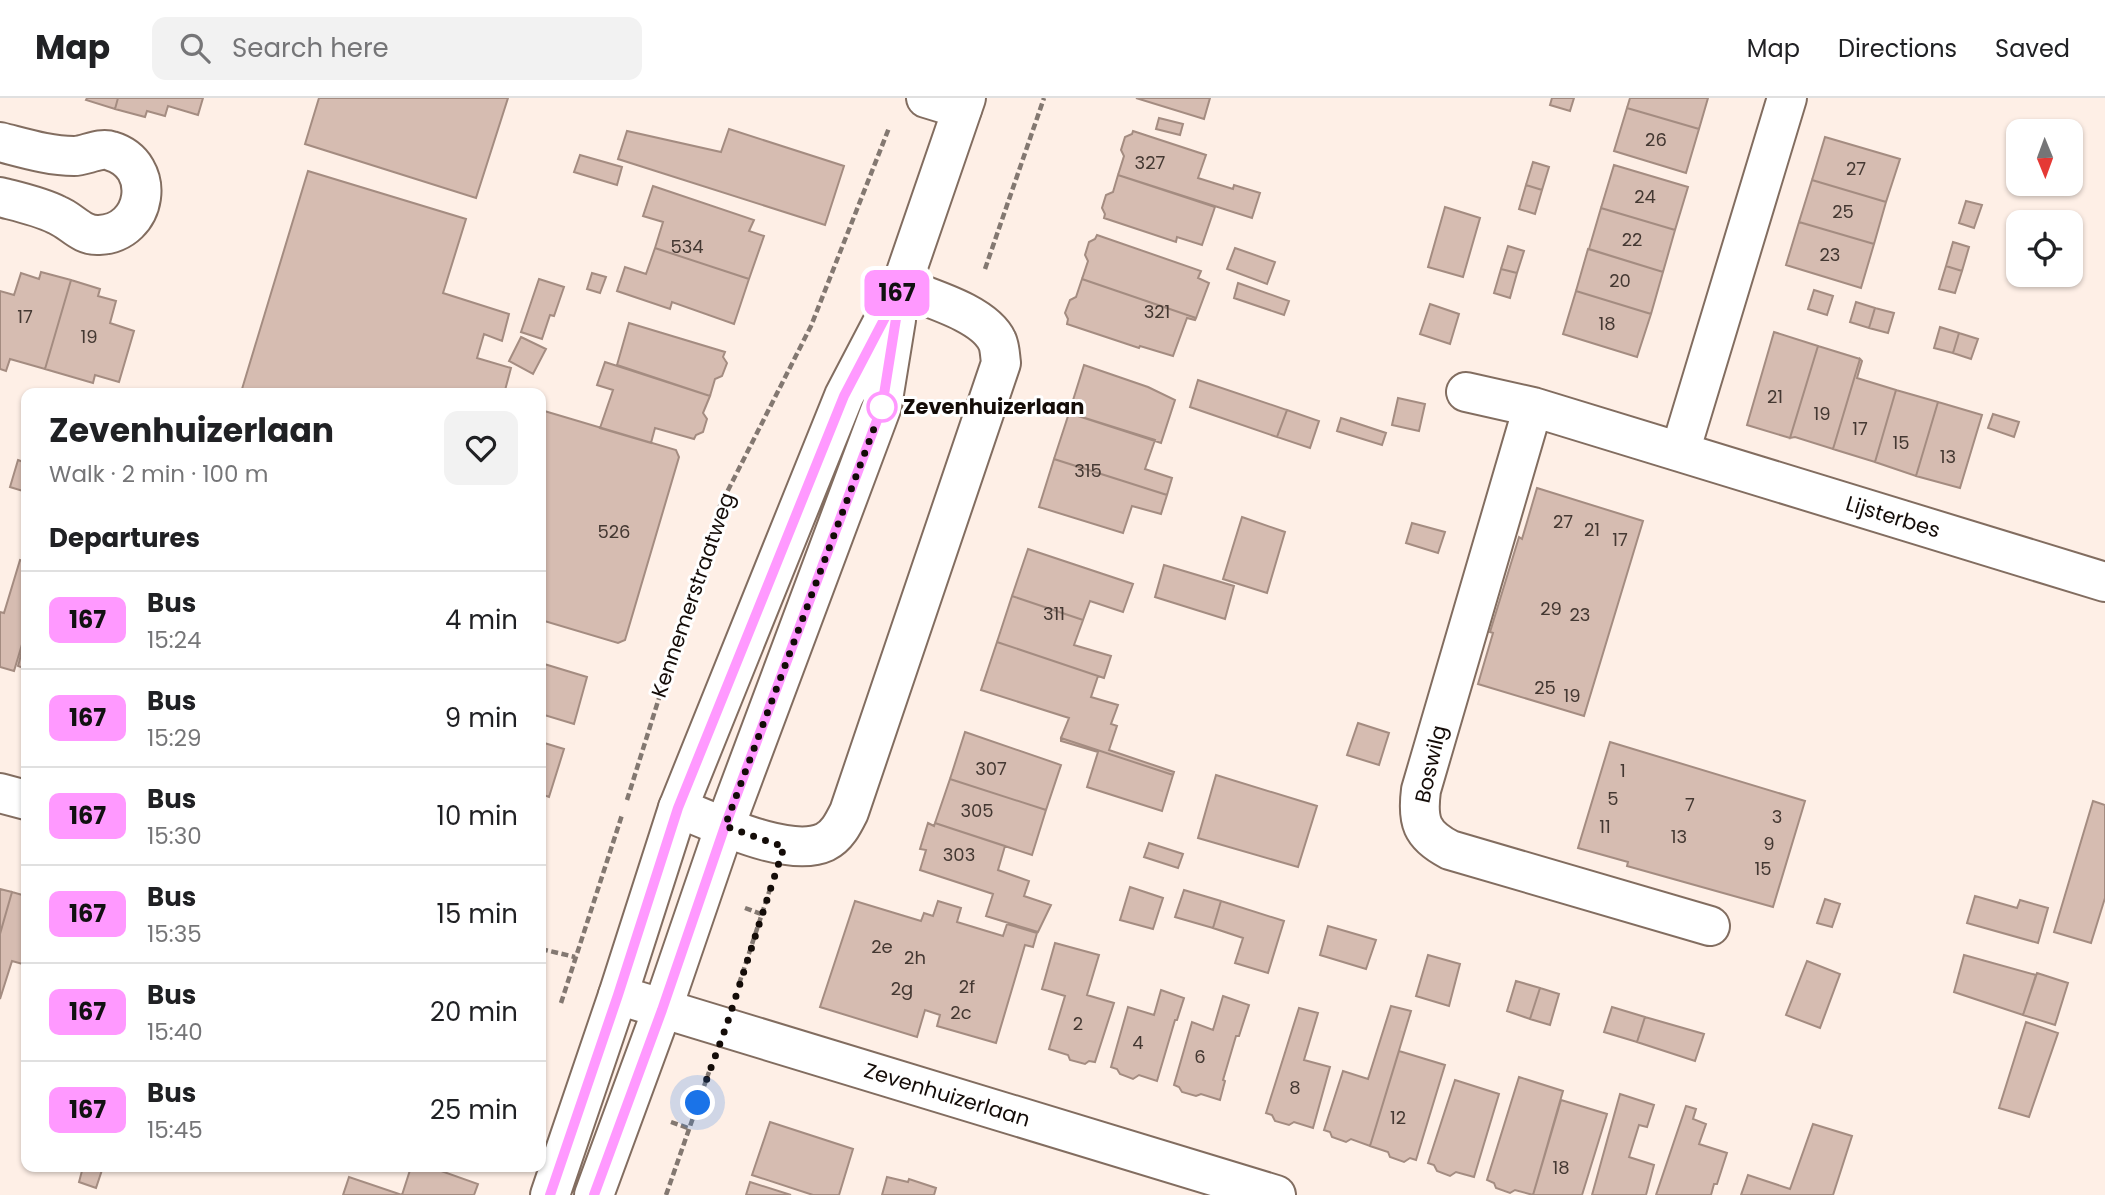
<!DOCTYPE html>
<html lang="en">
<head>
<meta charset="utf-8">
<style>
  body { margin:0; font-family:Poppins,sans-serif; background:#f2f2f2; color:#202124; height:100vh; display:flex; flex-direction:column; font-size:26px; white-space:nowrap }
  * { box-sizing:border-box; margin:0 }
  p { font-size:23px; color:#757577 }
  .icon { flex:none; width:38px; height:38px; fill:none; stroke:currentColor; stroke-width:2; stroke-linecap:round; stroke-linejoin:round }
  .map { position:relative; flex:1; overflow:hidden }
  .sheet { position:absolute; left:21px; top:290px; width:525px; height:784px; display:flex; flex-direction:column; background:#fff; border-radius:14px; box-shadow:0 2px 5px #0004 }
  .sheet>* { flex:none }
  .badge { padding:0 14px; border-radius:10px; font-size:24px; line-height:46px }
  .needle { width:46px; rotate:179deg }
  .controls { position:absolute; left:2006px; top:21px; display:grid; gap:14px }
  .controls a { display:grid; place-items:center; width:77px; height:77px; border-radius:14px; background:#fff; box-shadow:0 2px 5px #0004; font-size:35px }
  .you { position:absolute; width:35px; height:35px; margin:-18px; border:5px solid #fff; border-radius:50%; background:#1a73e8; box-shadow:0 0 0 10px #1a73e833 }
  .map>.badge { position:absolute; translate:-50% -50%; box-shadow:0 0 0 4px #fff }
  h2 { padding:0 28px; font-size:26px; line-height:63px }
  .round { display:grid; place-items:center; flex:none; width:74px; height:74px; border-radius:14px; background:#f2f2f2 }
  .head { display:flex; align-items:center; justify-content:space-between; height:119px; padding:0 28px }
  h1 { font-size:33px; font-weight:700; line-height:52px }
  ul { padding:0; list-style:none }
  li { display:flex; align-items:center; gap:21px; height:98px; padding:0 28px; border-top:2px solid #e0e0e0 }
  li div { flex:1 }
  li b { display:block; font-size:26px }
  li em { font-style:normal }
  li .badge { min-width:77px; font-weight:700; text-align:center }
  header { display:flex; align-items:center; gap:42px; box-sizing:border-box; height:98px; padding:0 35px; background:#fff; border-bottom:2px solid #e0e0e0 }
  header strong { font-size:33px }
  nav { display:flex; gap:38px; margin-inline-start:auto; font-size:24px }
  .search { width:490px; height:63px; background:#f2f2f2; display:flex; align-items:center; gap:18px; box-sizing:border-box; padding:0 24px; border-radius:14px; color:#757577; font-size:26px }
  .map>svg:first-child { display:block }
</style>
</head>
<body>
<header>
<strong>Map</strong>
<div class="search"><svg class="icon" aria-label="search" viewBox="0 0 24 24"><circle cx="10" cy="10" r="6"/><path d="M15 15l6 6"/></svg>Search here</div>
<nav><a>Map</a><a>Directions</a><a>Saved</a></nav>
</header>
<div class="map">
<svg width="2105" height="1097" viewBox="0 0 2105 1097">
  <rect width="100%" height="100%" fill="#feefe6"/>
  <!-- building -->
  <path fill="#d6bcb1" stroke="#a48c81" stroke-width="2" d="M87 0H118L115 11 86 2Z
    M118 0H203L198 17 168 8 165 18 147 13 145 19 115 11Z
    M319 0H508L476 100 305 46Z
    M1136 0H1210L1204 21Z
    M1552 0H1574L1570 13 1550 7Z
    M1630 0H1708L1699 31 1627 10Z
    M1627 10 1699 31 1686 75 1614 53Z
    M1159 20 1183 26 1180 37 1156 31Z
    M729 31 844 68 825 127 618 61 627 33 721 54Z
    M1133 33 1206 57 1198 80 1233 91 1234 87 1260 95 1252 120 1118 77 1124 58 1121 52 1125 39 1132 36Z
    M1825 39 1900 61 1886 104 1812 82Z
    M580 57 622 69 617 87 574 74Z
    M1533 64 1549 69 1542 92 1526 87Z
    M1614 67 1688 89 1675 132 1601 110Z
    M308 73 466 121 443 195 509 216 502 243 484 236 477 260 511 270 504 296H483L470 292 469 296H258L242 291Z
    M1118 77 1215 109 1202 147 1177 139 1176 144 1104 120 1105 116 1102 110 1106 97 1113 94Z
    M1812 82 1886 104 1874 146 1799 124Z
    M1526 87 1542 92 1535 116 1519 111Z
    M653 88 754 122 749 133 764 138 749 181 655 150 663 124 643 118Z
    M1966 103 1982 107 1974 130 1959 125Z
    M1445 109 1480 120 1463 179 1428 169Z
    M1601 110 1675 132 1663 174 1589 151Z
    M1799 124 1874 146 1861 190 1786 167Z
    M1097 137 1201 173 1198 180 1209 185 1196 220 1082 181 1088 163 1085 157 1089 144 1095 141Z
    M1953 144 1969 149 1962 173 1946 168Z
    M1508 148 1524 153 1517 175 1501 171Z
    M655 150 749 181 734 226 672 204 670 211 617 193 625 169 646 176Z
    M1235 150 1275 164 1267 186 1227 171Z
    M1588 151 1663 174 1651 216 1576 193Z
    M1946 168 1962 173 1955 195 1939 191Z
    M1501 171 1517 175 1510 200 1494 195Z
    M41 174 71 182 45 271 10 261 6 273 0 271V193L14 197 21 175 39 181Z
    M592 175 606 179 600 195 587 191Z
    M539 181 564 189 554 218 550 217 542 241 521 234Z
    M1082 181 1196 220 1195 222 1187 220 1173 258 1140 248 1139 250 1067 226 1068 221 1065 215 1070 202 1076 199Z
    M71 182 100 191 98 198 116 203 110 225 134 233 119 284 95 277 93 285 45 271Z
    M1238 185 1289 203 1284 217 1234 200Z
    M1814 192 1833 198 1827 217 1808 211Z
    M1576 193 1651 216 1637 259 1563 236Z
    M1856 204 1875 210 1869 230 1850 224Z
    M1430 206 1459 216 1450 246 1420 236Z
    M1875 210 1894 215 1888 235 1869 230Z
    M629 225 725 254 723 259 727 265 722 278 715 281 710 298 617 267Z
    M1940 229 1959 235 1953 255 1934 250Z
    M1774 234 1818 248 1790 340 1747 327Z
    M1959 235 1978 241 1971 261 1953 255Z
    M521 239 546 251 533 276 509 263Z
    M1818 248 1860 261 1833 351 1795 339 1790 340Z
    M1860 261 1862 263 1857 280 1896 292 1875 364 1833 351Z
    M605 264 710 298 703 315 707 321 703 334 696 337 694 341 655 330 651 345 600 330 613 292 597 287Z
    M1084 267 1148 289 1175 302 1161 345 1069 315Z
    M1198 282 1287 312 1277 339 1190 309Z
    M1896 292 1938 304 1916 378 1875 364Z
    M1398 300 1425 306 1419 333 1392 327Z
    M1938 304 1982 317 1960 390 1916 378Z
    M541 312 676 352 679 359 625 542 618 545 541 522Z
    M1287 312 1319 323 1310 350 1277 339Z
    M1069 315 1155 342 1145 371 1172 380 1167 397 1054 361Z
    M1993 316 2019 324 2014 339 1988 330Z
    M1341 320 1386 335 1382 347 1337 333Z
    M1054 361 1167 397 1161 416 1132 408 1123 435 1039 409Z
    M18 362 26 365V394L10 389Z
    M1537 390 1643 423 1584 618 1478 586 1493 535 1490 534 1519 439 1522 441Z
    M1242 419 1285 434 1267 495 1223 481Z
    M1412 425 1445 434 1438 455 1406 445Z
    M1028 451 1133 486 1123 514 1090 503 1083 522 1012 498Z
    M20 462 26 464V533L14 573 0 569V514L4 515Z
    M1164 467 1234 488 1225 521 1155 499Z
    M1012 498 1083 522 1074 547 1111 558 1104 580 997 544Z
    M997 544 1104 580 1098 578 1091 599 1118 607 1111 626 1117 628 1109 652 1174 674 1173 677 1061 640 1069 620 981 592Z
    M24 546 26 547V571L18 568Z
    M541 565 587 579 574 626 541 616Z
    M1358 625 1389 635 1379 667 1347 657Z
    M965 634 1061 667 1046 712 950 681Z
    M1061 640 1173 677 1162 713 1087 689 1098 654 1061 643Z
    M541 644 564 651 549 699 541 696Z
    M1610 644 1805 703 1773 809 1627 768 1628 764 1578 750Z
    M1216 677 1317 708 1298 769 1198 740Z
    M950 681 1046 712 1032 757 935 725Z
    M2093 703 2105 707V800L2091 845 2054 834Z
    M928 725 934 728 935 725 1005 748 998 772 1029 783 1024 798 1051 807 1038 834 986 818 993 796 920 772 926 752 920 751Z
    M1149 745 1183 756 1178 770 1144 759Z
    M1130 789 1163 800 1153 831 1120 822Z
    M0 791 12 794 0 836Z
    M1184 792 1221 803 1213 830 1175 819Z
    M12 794 26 798V867L12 863 0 901V836Z
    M1975 798 2017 810 2020 802 2048 810 2038 845 1967 825Z
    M1825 801 1840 806 1832 829 1817 825Z
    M855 803 921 823 924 815 933 818 938 803 961 810 957 824 1003 838 1007 826 1037 835 1033 849 1025 847 996 945 937 928 940 917 925 912 917 939 820 909Z
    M1221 803 1284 823 1268 875 1235 865 1243 840 1213 830Z
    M1328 828 1376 842 1366 871 1320 857Z
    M1055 845 1099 857 1087 897 1114 905 1095 964 1089 963 1085 966 1070 962 1068 957 1049 951 1065 898 1042 891Z
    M1428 857 1460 866 1449 908 1416 898Z
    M1964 857 2036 877 2023 917 1954 894Z
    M1807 863 1840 876 1820 930 1786 917Z
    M2037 875 2068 885 2055 927 2023 917Z
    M1516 883 1540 890 1530 921 1507 913Z
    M1540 890 1559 896 1550 927 1530 921Z
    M1161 892 1184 900 1177 922H1175L1157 983 1139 977 1133 981 1120 976 1117 971 1111 969 1128 909 1154 917Z
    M1223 898 1249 907 1239 938H1236L1223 982 1225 983 1220 1002 1201 996 1196 998 1182 994 1179 989 1174 987 1192 924 1213 932Z
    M1391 908 1411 913 1370 1048 1351 1041 1346 1044 1332 1039 1330 1034 1324 1032 1343 973 1368 981Z
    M1612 909 1645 919 1637 944 1604 934Z
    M1299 910 1318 915 1304 962 1330 969 1313 1030 1294 1024 1289 1027 1275 1023 1272 1017 1266 1015Z
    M1645 919 1704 936 1695 963 1637 944Z
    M2026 924 2058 935 2029 1019 1999 1010Z
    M1399 953 1445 967 1416 1062 1410 1060 1404 1064 1390 1059 1388 1054 1370 1048Z
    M1519 979 1563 993 1533 1097 1515 1092 1510 1095 1496 1090 1494 1085 1487 1082Z
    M1455 982 1499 996 1474 1079 1456 1074 1450 1078 1437 1073 1434 1067 1428 1065Z
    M1620 996 1654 1007 1647 1029 1639 1027 1629 1059 1654 1067 1646 1097H1592Z
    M1561 1002 1607 1016 1582 1097H1533Z
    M1686 1008 1696 1011 1693 1021 1706 1026 1699 1046 1727 1055 1717 1086H1714L1711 1097H1656Z
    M770 1024 853 1051 839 1097H813L752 1077Z
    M1813 1026 1852 1038 1833 1097H1741L1748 1077 1790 1091Z
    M83 1069H103L96 1090 79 1084Z
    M411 1069H430L478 1086 474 1097H343L349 1079 402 1097Z
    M887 1079 908 1084 909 1081 936 1090 934 1097H882Z
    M750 1084 791 1097H746Z"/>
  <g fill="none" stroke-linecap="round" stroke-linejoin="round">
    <defs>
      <path id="minor" d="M926 0 962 11
        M0 44C24 50 49 58 74 58 85 58 100 49 111 53 158 67 148 135 99 137 81 138 72 123 57 117 39 108 19 104 0 99
        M1466 294 1533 309 2105 484
        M1533 309 1421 692C1417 723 1421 737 1450 752L1710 828
        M1680 354 1787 0
        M0 695 26 702
        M678 710C714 724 789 761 825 744 837 738 843 726 849 714L1001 265C1000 258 1000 249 997 243 984 215 928 200 901 189
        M618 897 1276 1097"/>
      <path id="major" d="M550 1097 618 897 678 710 844 298 901 189 966 0
        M594 1097 662 912 725 728 882 308 896 222"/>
    </defs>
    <!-- minor casing -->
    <use href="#minor" stroke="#826d60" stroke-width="42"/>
    <!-- major casing -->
    <use href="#major" stroke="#826d60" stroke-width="42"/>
    <!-- path -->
    <path stroke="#837871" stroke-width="4.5" stroke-dasharray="7 3.5" stroke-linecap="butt" d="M985 171 1044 0
      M627 702 718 412 811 228 889 30
      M745 810 761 816
      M541 851 575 859
      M739 886 770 791
      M561 905 622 717
      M671 1024 688 1030
      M666 1097 709 974"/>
    <!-- minor -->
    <use href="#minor" stroke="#fff" stroke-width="38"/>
    <!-- major -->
    <use href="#major" stroke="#fff" stroke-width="38"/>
  </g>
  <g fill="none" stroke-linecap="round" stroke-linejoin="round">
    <defs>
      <path id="line" d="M550 1097 618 897 678 710 844 298 901 189 882 309 725 728 662 912 594 1097"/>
    </defs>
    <!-- line casing -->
    <use href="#line" stroke="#fff" stroke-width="16"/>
    <!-- line -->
    <use href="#line" stroke="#f9f" stroke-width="10"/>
    <!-- walk -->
    <path stroke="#140c08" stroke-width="7" stroke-dasharray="0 12.6" d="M698 1005 726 929 784 749 725 728 882 309"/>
  </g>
  <!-- markers -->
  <circle fill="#fff" stroke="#f9f" stroke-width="3.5" cx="882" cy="309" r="14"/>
  <g text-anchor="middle" stroke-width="6" stroke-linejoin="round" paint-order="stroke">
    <!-- number labels -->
    <g font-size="18" fill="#443832">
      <text x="1656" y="48">26</text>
      <text x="1150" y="71">327</text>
      <text x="1856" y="77">27</text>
      <text x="1645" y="105">24</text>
      <text x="1843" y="120">25</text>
      <text x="1632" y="148">22</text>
      <text x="687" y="155">534</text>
      <text x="1830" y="163">23</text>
      <text x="1620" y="189">20</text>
      <text x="1157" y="220">321</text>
      <text x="25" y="225">17</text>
      <text x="1607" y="232">18</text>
      <text x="89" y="245">19</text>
      <text x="1775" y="305">21</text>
      <text x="1822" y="322">19</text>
      <text x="1860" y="337">17</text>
      <text x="1901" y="351">15</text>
      <text x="1948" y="365">13</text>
      <text x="1088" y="379">315</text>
      <text x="1563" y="430">27</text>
      <text x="1592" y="438">21</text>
      <text x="614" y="440">526</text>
      <text x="1620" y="448">17</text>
      <text x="1551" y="517">29</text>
      <text x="1054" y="522">311</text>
      <text x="1580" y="523">23</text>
      <text x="1545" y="596">25</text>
      <text x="1572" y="604">19</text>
      <text x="991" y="677">307</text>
      <text x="1623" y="679">1</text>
      <text x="1613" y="707">5</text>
      <text x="1690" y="713">7</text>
      <text x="977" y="719">305</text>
      <text x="1777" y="725">3</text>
      <text x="1605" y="735">11</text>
      <text x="1679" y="745">13</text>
      <text x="1769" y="752">9</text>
      <text x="959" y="763">303</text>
      <text x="1763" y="777">15</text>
      <text x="882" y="855">2e</text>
      <text x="915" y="866">2h</text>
      <text x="967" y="895">2f</text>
      <text x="902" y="897">2g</text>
      <text x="961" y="921">2c</text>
      <text x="1078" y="932">2</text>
      <text x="1138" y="951">4</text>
      <text x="1200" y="965">6</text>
      <text x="1295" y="996">8</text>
      <text x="1398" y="1026">12</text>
      <text x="1561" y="1076">18</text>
    </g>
    <!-- stop labels -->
    <g font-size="21" font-weight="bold" fill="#140c08" stroke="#fff" text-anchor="start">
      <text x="903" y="316">Zevenhuizerlaan</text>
    </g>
    <!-- street labels -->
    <g font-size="21" fill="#140c08" stroke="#fff">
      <text transform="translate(1893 419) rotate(17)" y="7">Lijsterbes</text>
      <text transform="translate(693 497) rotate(-71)" y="7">Kennemerstraatweg</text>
      <text transform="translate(1431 666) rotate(-77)" y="7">Boswilg</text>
      <text transform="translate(947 997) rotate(17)" y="7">Zevenhuizerlaan</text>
    </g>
  </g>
</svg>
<div class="controls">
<a><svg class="needle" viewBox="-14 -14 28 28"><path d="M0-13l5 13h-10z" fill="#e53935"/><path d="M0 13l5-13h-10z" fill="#757577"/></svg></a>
<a><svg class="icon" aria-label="locate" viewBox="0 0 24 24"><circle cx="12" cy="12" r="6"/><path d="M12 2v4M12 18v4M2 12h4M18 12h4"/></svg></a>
</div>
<div class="you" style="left:698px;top:1005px"></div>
<b class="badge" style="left:897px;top:195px;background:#f9f;color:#111">167</b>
<section class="sheet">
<div class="head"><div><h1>Zevenhuizerlaan</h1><p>Walk · 2 min · 100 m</p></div><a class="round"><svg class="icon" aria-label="heart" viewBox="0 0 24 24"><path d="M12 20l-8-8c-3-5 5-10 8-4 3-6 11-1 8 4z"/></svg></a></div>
<h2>Departures</h2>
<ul>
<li><span class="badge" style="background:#f9f;color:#111">167</span><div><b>Bus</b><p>15:24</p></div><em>4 min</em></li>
<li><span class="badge" style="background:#f9f;color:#111">167</span><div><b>Bus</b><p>15:29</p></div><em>9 min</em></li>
<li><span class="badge" style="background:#f9f;color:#111">167</span><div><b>Bus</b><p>15:30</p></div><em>10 min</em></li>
<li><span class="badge" style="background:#f9f;color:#111">167</span><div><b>Bus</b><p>15:35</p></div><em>15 min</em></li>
<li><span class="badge" style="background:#f9f;color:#111">167</span><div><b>Bus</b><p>15:40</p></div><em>20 min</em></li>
<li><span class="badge" style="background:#f9f;color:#111">167</span><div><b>Bus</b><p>15:45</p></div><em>25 min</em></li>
</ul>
</section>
</div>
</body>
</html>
